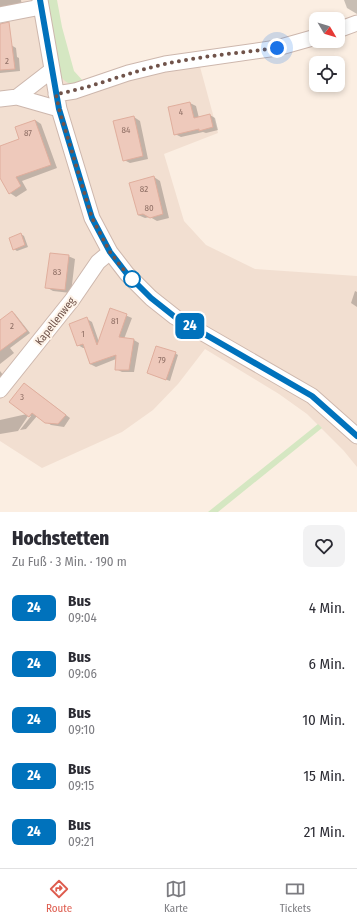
<!DOCTYPE html>
<html lang="de">
<head>
<meta charset="utf-8">
<style>
  body { margin:0; font-family:"Fira Sans Condensed",sans-serif; background:#f2f2f3; color:#2b2b33; height:100vh; display:flex; flex-direction:column; font-size:15px; white-space:nowrap }
  * { box-sizing:border-box; margin:0 }
  p { font-size:13px; color:#7c7c81 }
  .icon { flex:none; width:22px; height:22px; fill:none; stroke:currentColor; stroke-width:2; stroke-linecap:round; stroke-linejoin:round }
  .map { position:relative; height:512px; overflow:hidden }
  .drawer { display:flex; flex-direction:column; background:#fff; flex:1 }
  .drawer>* { flex:none }
  .badge { padding:0 8px; border-radius:6px; font-size:14px; line-height:26px }
  .needle { width:26px; rotate:128deg }
  .controls { position:absolute; left:309px; top:12px; display:grid; gap:8px }
  .controls a { display:grid; place-items:center; width:36px; height:36px; border-radius:8px; background:#fff; box-shadow:0 2px 6px #0003; font-size:20px }
  .you { position:absolute; width:20px; height:20px; margin:-10px; border:3px solid #fff; border-radius:50%; background:#1a73e8; box-shadow:0 0 0 6px #1a73e833 }
  .map>.badge { position:absolute; translate:-50% -50%; box-shadow:0 0 0 2px #fff }
  .round { display:grid; place-items:center; flex:none; width:42px; height:42px; border-radius:8px; background:#f2f2f3 }
  .summary { display:flex; align-items:center; justify-content:space-between; height:68px; padding:0 12px }
  h1 { font-size:19px; font-weight:800; line-height:30px }
  ul { padding:0; list-style:none }
  li { display:flex; align-items:center; gap:12px; height:56px; padding:0 12px }
  li div { flex:1 }
  li b { display:block; font-size:15px }
  li em { font-style:normal }
  li .badge { min-width:44px; font-weight:700; text-align:center }
  .menu { display:flex; justify-content:space-around; align-items:center; height:56px; border-top:1px solid #e1e1e2; background:#fff; font-size:11px; color:#7c7c81 }
  .menu a { display:grid; justify-items:center; gap:2px }
  .menu .active { color:#de5c4e }
  .map>svg:first-child { display:block }
</style>
</head>
<body>
<div class="map">
<svg width="357" height="512" viewBox="0 0 357 512">
  <rect width="100%" height="100%" fill="#fbeee2"/>
  <!-- residential -->
  <path fill="#f2dfd1" d="M0 0H47L76 85 196 52 218 133 164 154 184 221 206 245 255 269 357 276V467L344 451 307 414 279 394 205 349 178 384 153 410 122 432 42 468 0 441Z"/>
  <!-- green -->
  <path fill="#d5e7c2" d="M47 0H57L62 27 74 71 84 82C73 86 68 85 60 76Z
    M318 424 322 428 218 512H208Z"/>
  <!-- shadow -->
  <path fill="#0003" d="M0 0H21L22 6 5 10 0 7Z
    M344 0H357V14L347 8Z
    M11 45 16 48 17 57 19 58 20 71 0 73V46Z
    M190 103 196 106 199 118 210 115 215 118 218 130 206 133 203 132 181 137 175 134 169 108Z
    M134 117 140 121 148 159 130 163 124 160Z
    M35 120 41 124 57 168 22 181 27 190 16 197 10 193 0 176V147L21 140 17 130Z
    M154 177 160 181 169 218 157 221 150 217 145 218 138 215Z
    M21 234 24 236 28 247 17 251 14 249Z
    M68 256 75 259 71 293 53 291 46 287Z
    M355 291 357 292V307L351 303Z
    M111 309 132 318 124 339 134 340 139 343 134 372H122L116 369V359L96 367 90 364 85 348H83L78 345 87 319 92 322 99 342Z
    M12 312 15 314 30 333 10 348 14 353 0 364V321Z
    M175 353 178 355 170 381 151 374Z
    M0 371 3 375 0 378Z
    M29 387 70 418 64 427 51 425 37 416 26 429 20 430 31 416H28L18 431 0 434V420L27 414Z"/>
  <!-- building -->
  <path fill="#eec9bb" stroke="#e0ae9d" d="M9 22 15 69 0 70V24Z
    M190 102 194 118 210 114 213 127 199 131V129L174 135 168 107Z
    M134 116 143 156 123 161 113 121Z
    M35 120 51 165 16 177 21 186 9 194 0 178V146L19 139 15 127Z
    M154 176 163 214 150 218 143 214 138 215 129 183Z
    M21 233 25 245 13 250 9 238Z
    M50 253 69 255 65 290 45 288Z
    M110 308 127 314 119 337 134 339 129 370H115L116 355 90 364 83 344 77 346 69 324 87 317 97 345Z
    M12 311 27 331 0 351V320Z
    M156 346 176 352 166 380 147 373Z
    M24 383 66 415 58 424 45 423 32 413 29 417 9 402Z"/>
  <g fill="none" stroke-linecap="round" stroke-linejoin="round">
    <defs>
      <path id="minor" d="M40 0 59 109 92 218 110 252 127 274 151 298 175 317 312 396 357 436
        M0 15 41 7
        M338 30 357 23
        M56 94 75 91 128 73 165 64 277 48 316 37
        M17 97 52 70
        M0 99 17 97 59 109
        M0 390 72 300 98 262 110 252"/>
    </defs>
    <!-- minor casing -->
    <use href="#minor" stroke="#cdb7ad" stroke-width="17"/>
    <!-- minor -->
    <use href="#minor" stroke="#fff" stroke-width="15"/>
  </g>
  <g fill="none" stroke-linecap="round" stroke-linejoin="round">
    <defs>
      <path id="line" d="M40 0 59 109 92 218 110 252 127 274 151 298 175 317 312 396 357 436"/>
    </defs>
    <!-- line casing -->
    <use href="#line" stroke="#fff" stroke-width="9"/>
    <!-- line -->
    <use href="#line" stroke="#0072bc" stroke-width="6"/>
    <!-- walk -->
    <path stroke="#70534a" stroke-width="4" stroke-dasharray="0 7.2" d="M132 279 135 282 127 274 110 252 92 218 59 109 56 94C93 88 128 72 165 64 201 56 240 53 277 48"/>
  </g>
  <!-- markers -->
  <circle fill="#fff" stroke="#0072bc" stroke-width="2" cx="132" cy="279" r="8"/>
  <g text-anchor="middle" stroke-width="4" stroke-linejoin="round" paint-order="stroke">
    <!-- number labels -->
    <g font-size="9" fill="#907066">
      <text x="7" y="64">2</text>
      <text x="181" y="115">4</text>
      <text x="126" y="133">84</text>
      <text x="28" y="136">87</text>
      <text x="144" y="192">82</text>
      <text x="149" y="211">80</text>
      <text x="57" y="275">83</text>
      <text x="115" y="324">81</text>
      <text x="12" y="329">2</text>
      <text x="83" y="337">1</text>
      <text x="162" y="363">79</text>
      <text x="22" y="400">3</text>
    </g>
    <!-- street labels -->
    <g font-size="11" fill="#70534a" stroke="#fef3e8">
      <text transform="translate(55 321) rotate(-52)" y="4">Kapellenweg</text>
    </g>
  </g>
</svg>
<div class="controls">
<a><svg class="needle" viewBox="-14 -14 28 28"><path d="M0-13l5 13h-10z" fill="#e53935"/><path d="M0 13l5-13h-10z" fill="#7c7c81"/></svg></a>
<a><svg class="icon" aria-label="locate" viewBox="0 0 24 24"><circle cx="12" cy="12" r="6"/><path d="M12 2v4M12 18v4M2 12h4M18 12h4"/></svg></a>
</div>
<div class="you" style="left:277px;top:48px"></div>
<b class="badge" style="left:190px;top:326px;background:#0072bc;color:#fff">24</b>
</div>
<section class="drawer">
<div class="summary"><div><h1>Hochstetten</h1><p>Zu Fuß · 3 Min. · 190 m</p></div><a class="round"><svg class="icon" aria-label="heart" viewBox="0 0 24 24"><path d="M12 20l-8-8c-3-5 5-10 8-4 3-6 11-1 8 4z"/></svg></a></div>
<ul>
<li><span class="badge" style="background:#0072bc;color:#fff">24</span><div><b>Bus</b><p>09:04</p></div><em>4 Min.</em></li>
<li><span class="badge" style="background:#0072bc;color:#fff">24</span><div><b>Bus</b><p>09:06</p></div><em>6 Min.</em></li>
<li><span class="badge" style="background:#0072bc;color:#fff">24</span><div><b>Bus</b><p>09:10</p></div><em>10 Min.</em></li>
<li><span class="badge" style="background:#0072bc;color:#fff">24</span><div><b>Bus</b><p>09:15</p></div><em>15 Min.</em></li>
<li><span class="badge" style="background:#0072bc;color:#fff">24</span><div><b>Bus</b><p>09:21</p></div><em>21 Min.</em></li>
</ul>
</section>
<nav class="menu">
<a class="active"><svg class="icon" aria-label="directions" viewBox="0 0 24 24"><path d="M12 3l9 9-9 9-9-9zM9 14v-3h6M13 9l2 2-2 2"/></svg>Route</a>
<a><svg class="icon" aria-label="map" viewBox="0 0 24 24"><path d="M3 6l6-2 6 2 6-2v14l-6 2-6-2-6 2zM9 4v14M15 6v14"/></svg>Karte</a>
<a><svg class="icon" aria-label="tickets" viewBox="0 0 24 24"><path d="M3 7h18v10H3zM15 7v10"/></svg>Tickets</a>
</nav>
</body>
</html>
